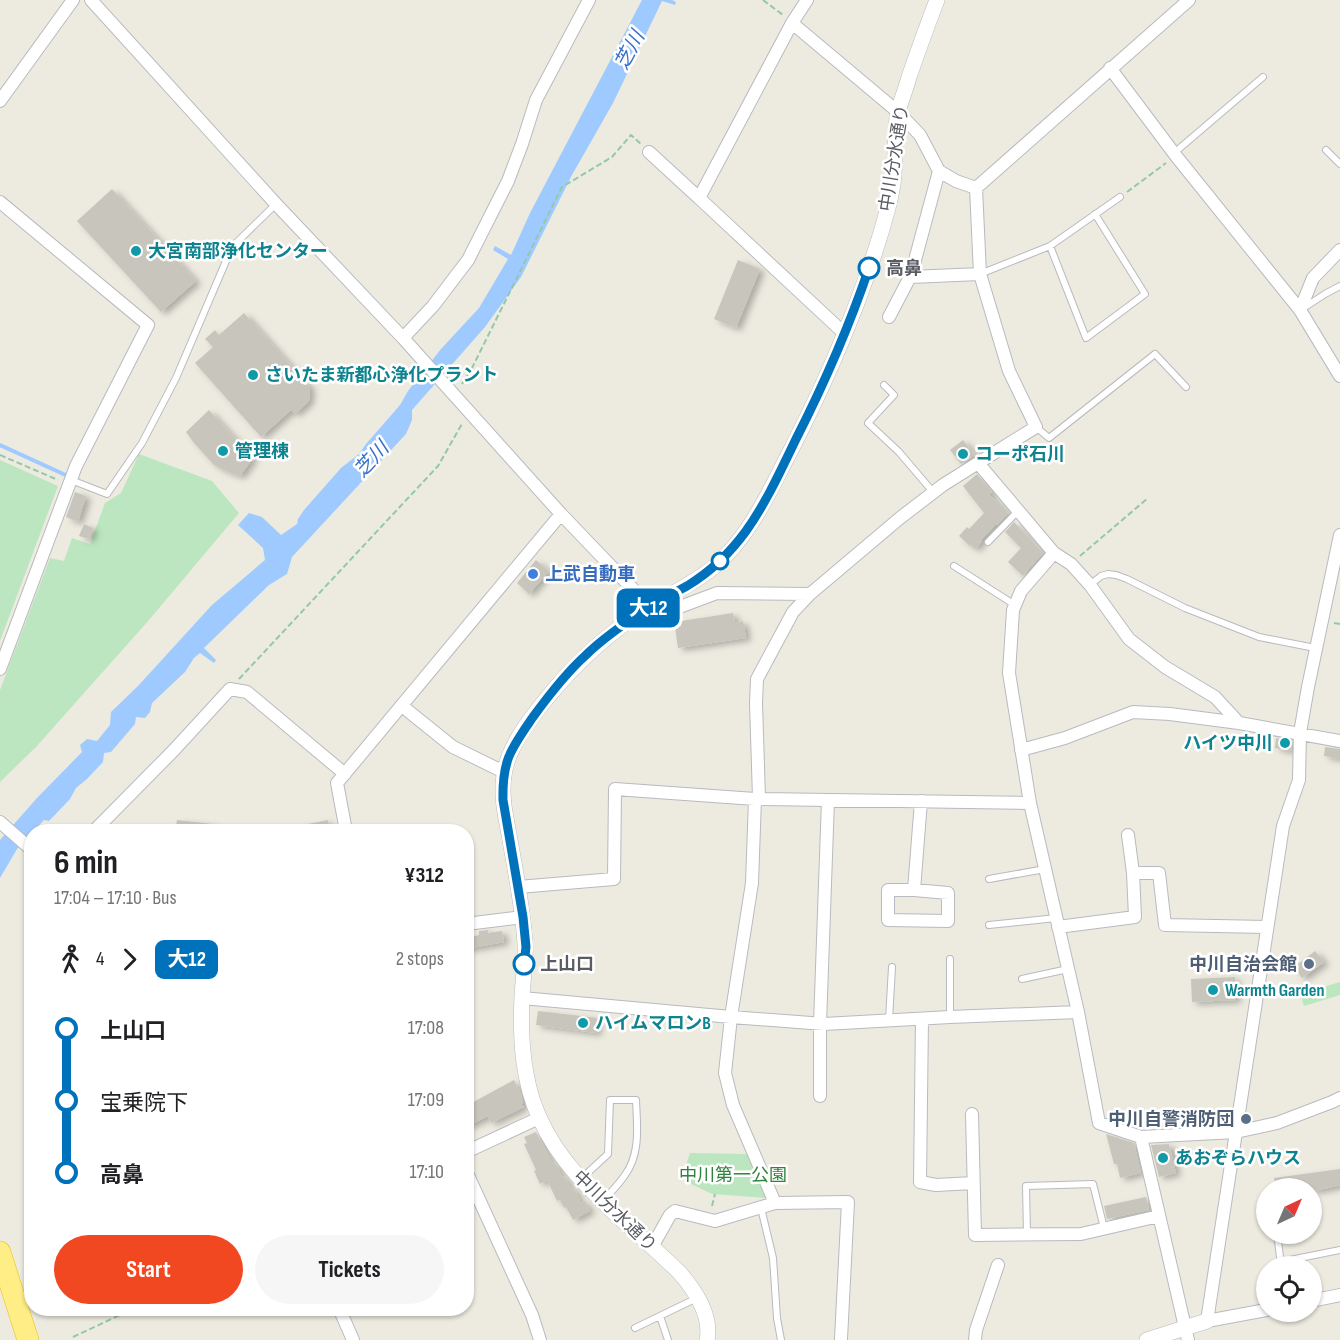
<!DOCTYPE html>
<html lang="en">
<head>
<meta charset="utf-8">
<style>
  body { margin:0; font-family:"Sofia Sans Condensed","Noto Sans JP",sans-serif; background:#f6f6f6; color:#202124; height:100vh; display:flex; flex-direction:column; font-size:22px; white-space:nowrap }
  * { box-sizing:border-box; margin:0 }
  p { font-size:20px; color:#757577 }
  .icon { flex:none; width:33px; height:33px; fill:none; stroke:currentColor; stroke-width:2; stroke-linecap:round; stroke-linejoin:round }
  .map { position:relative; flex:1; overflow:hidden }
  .details { position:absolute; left:24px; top:824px; width:450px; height:492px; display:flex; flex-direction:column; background:#fff; border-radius:24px; box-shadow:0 2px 4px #0004 }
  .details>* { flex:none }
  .badge { padding:0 12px; border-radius:9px; font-size:21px; line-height:39px }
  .needle { width:39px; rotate:44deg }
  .controls { position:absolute; left:1256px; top:1178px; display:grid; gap:12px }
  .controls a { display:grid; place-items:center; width:66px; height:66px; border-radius:50%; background:#fff; box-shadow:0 2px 4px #0004; font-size:30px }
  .map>.badge { position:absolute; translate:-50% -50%; box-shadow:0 0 0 3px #fff }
  .legs { display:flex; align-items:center; gap:9px; height:66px; padding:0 30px; font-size:20px }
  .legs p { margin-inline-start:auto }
  .headline { display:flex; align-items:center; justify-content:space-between; height:102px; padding:0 30px }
  h1 { font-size:33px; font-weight:700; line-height:45px }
  .cta { display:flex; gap:12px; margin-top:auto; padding:12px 30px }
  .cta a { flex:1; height:69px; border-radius:36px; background:#f14821; color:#fff; font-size:24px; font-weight:700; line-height:69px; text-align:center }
  .cta a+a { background:#f6f6f6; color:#202124 }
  ul { padding:0 30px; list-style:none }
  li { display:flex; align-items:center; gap:21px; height:72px; font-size:22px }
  li i { display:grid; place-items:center; width:9px; height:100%; margin:0 8px; background:currentColor }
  li i::after { content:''; width:15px; height:15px; margin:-8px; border:4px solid; border-radius:50%; background:#fff }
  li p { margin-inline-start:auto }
  li:first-child i { background:linear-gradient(#0000 50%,currentColor 0) }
  li:last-child i { background:linear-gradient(currentColor 50%,#0000 0) }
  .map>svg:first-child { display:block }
</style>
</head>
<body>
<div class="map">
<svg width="1340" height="1340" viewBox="0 0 1340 1340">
  <defs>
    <filter id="shadow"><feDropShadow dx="5" dy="3" stdDeviation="3" flood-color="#0004"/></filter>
  </defs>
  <rect width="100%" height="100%" fill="#edebe0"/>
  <!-- green -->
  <path fill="#bbe6bf" d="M139 454 212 481 239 513 149 620 36 747 0 782V690L50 558 64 561 72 538 90 544 105 503 121 493Z
    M0 460 58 486 0 641Z
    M1340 982V995L1304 1006 1300 994Z
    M690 1153 748 1154 767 1198 712 1194 691 1184 685 1168Z"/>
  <!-- water -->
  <path fill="#9ecaff" d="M642 0H672L676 2 675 5 662 1 613 103 572 175 521 277 485 327 412 410V420L406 434 292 557 287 574 269 585 204 648 216 660 214 663 200 653 194 658 185 672 152 703 150 712 145 718 136 717 135 724 111 752 104 753 103 762 87 779 76 788 70 799 49 821 44 820 34 831H32L31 834 17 849 0 878V840L37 798 82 752 80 745 87 739 97 741 110 725 111 712 138 686 212 605 265 560 263 548 238 525 249 513 262 517 281 535 297 524 298 519 304 510 341 468 359 454 366 444 400 405 408 391 441 349 479 308 508 259 493 250 495 246 511 255 530 213Z"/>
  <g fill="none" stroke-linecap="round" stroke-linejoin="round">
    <!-- stream -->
    <path stroke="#9ecaff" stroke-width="4" d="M0 445 70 477"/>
  </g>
  <!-- building -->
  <path fill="#c8c5bd" filter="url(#shadow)" d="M112 189 196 281 161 312 77 221Z
    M738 260 760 269 736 328 714 319Z
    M244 313 310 387 309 401 295 414 291 410 261 437 195 363 213 347 205 339 215 330 219 335Z
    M209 410 253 458 240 476 226 471 214 465 194 443 186 432Z
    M963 440 975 455 961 464 950 450Z
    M977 474 992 492 989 494 1008 513 997 525 996 524 981 540 982 541 975 549 971 545 970 546 959 536 967 527 969 529 984 513 963 486Z
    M75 492 86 496 78 522 66 517Z
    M1014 522 1043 553 1023 576 1008 562 1021 548 1005 532Z
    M84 524 93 528 89 539 79 536Z
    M536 560 549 571 529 594 517 583Z
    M733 613 735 623 743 621 746 638 678 648 675 627 681 626V621Z
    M1276 738 1292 741 1291 751 1275 748Z
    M1325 747 1340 749V759L1324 756Z
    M177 820 213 824 212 831H175Z
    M328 820 330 831H298V826Z
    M488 930V933L502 931 504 942 466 949V938L479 935V931Z
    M1315 951 1324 962 1302 978 1294 967Z
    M1235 977 1236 1000 1192 1002 1191 979Z
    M538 1011 598 1018 596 1033 536 1025Z
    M514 1080 521 1094 523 1103 521 1104 524 1107 491 1123 488 1116 466 1127V1106Z
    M536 1132 552 1163 554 1162 556 1164 562 1177 564 1176 571 1189 574 1188 581 1203 585 1201 590 1211 573 1220 566 1207 564 1208 560 1200 557 1201 547 1180 540 1184 534 1171 536 1170 524 1144 527 1143 524 1137Z
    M1106 1134 1134 1143 1141 1173 1120 1178 1117 1164H1114Z
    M1169 1144 1176 1173 1159 1177 1151 1145Z
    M1340 1169V1185L1337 1186 1313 1191 1312 1188H1276L1274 1178Z
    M1146 1197 1149 1210 1107 1219 1104 1206Z"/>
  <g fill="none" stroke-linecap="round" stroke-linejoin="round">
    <defs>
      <path id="service" d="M1326 150 1340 164
        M1174 153 1263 77
        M1050 246 1086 338 1145 294 1095 214
        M980 274 1050 246 1120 197
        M1302 309 1325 294 1340 286
        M884 385 894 395 868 423 899 452 933 492
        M1036 427 1049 438 1155 354 1186 387
        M71 480 107 494 142 443 176 378 232 247 276 204
        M988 542 1018 511
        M954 566 1015 605
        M1090 585 1101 576 1108 574 1116 575 1127 579 1185 608 1259 637 1315 648
        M989 879 1045 869
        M989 925 1056 918
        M1022 979 1068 969
        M950 1017V959
        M889 1020 892 967
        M581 1179 608 1154 610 1100H636C637 1125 641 1153 625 1175 619 1184 610 1193 603 1201
        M761 1208 773 1258 777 1318 781 1340
        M1277 1233 1281 1265
        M1027 1234 1026 1186 1093 1184 1104 1228
        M1280 1262 1340 1250
        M660 1316 668 1340
        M635 1328 697 1298"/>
      <path id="minor" d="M91 0 276 204 403 338 561 514 650 607 677 608 717 593 810 594 900 518 943 485 978 463 1054 553 1071 564 1090 585 1129 639 1165 667 1215 697 1239 723
        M807 0 792 23 699 198 845 334
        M792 23 898 112 920 135 939 171 956 181 976 188 980 274 1009 371 1036 427 978 463
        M1110 68 1176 156 1300 310 1340 376
        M0 101 73 0
        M649 152 699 198
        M976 188 1189 0
        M0 202 148 325 76 466 0 669
        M910 277 980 274
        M1300 310 1313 278 1340 250
        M889 317 911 275 939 171
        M403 338 433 306 468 260 508 181 522 144 536 100 589 0
        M1054 553 1021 591 1013 610 1009 673 1030 803 1078 1012 1099 1123 1141 1137 1188 1340
        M402 706 453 747 504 772
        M1021 750 1065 738 1133 712 1170 714 1239 723 1340 741
        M759 798 756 703 757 679 793 612 810 594
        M755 799 752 883 731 1017 725 1073 733 1105 775 1203
        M0 822 32 850
        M94 831 174 750 230 689 247 692 345 774
        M346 831 337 783 561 514
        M1133 873H1159L1165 925 1267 927
        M518 887 614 879 615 789 755 799 1030 803
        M914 890 948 893V921L888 920V890H914L921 801
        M466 924 523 917
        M1058 927 1135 917 1133 873 1128 835
        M522 998 731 1017 824 1024 950 1017 1078 1012
        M922 1019 920 1182 936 1185 973 1183
        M820 1096V1024L828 800
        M972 1114 975 1235 1081 1234 1159 1216
        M1141 1137 1236 1132 1277 1123 1332 1102 1340 1098
        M466 1152 539 1118
        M466 1171 532 1315 540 1340
        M652 1247 670 1215 675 1211 715 1221 775 1203 848 1202 841 1339
        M1311 1301 1340 1295
        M339 1308 353 1340
        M1266 1310 1207 1321 1283 826 1299 780 1300 733 1308 687 1340 535
        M975 1340 976 1330 998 1265"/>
      <path id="tertiary" d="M707 1340C712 1315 694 1289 679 1272 661 1255 643 1238 624 1222 591 1191 559 1161 540 1119 522 1081 520 1037 522 996 523 979 526 961 525 944 523 907 515 870 509 834 505 814 501 795 504 775 508 747 529 720 547 698 578 660 610 631 652 605 673 593 696 582 715 566 743 542 762 507 778 475 823 390 863 301 888 208 891 196 894 184 894 172 896 152 894 132 898 112 901 100 906 89 909 77 918 51 927 26 937 0
        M1147 1340 1207 1321"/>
      <path id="motorway" d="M0 1252 28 1340"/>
    </defs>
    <!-- service casing -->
    <use href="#service" stroke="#b8bac0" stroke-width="8"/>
    <!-- minor casing -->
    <use href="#minor" stroke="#b8bac0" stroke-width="14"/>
    <!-- tertiary casing -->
    <use href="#tertiary" stroke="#b8bac0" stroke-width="16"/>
    <!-- motorway casing -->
    <use href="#motorway" stroke="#edbc00" stroke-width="22"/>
    <!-- path -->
    <path stroke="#93c8a8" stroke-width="2" stroke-dasharray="6 3" stroke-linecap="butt" d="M763 0 783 15
      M1127 192 1166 163
      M462 384 471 370 562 187 612 157 631 135 641 144
      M0 455 58 480
      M1080 556 1148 498
      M1334 623 1340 624
      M239 679 438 466 463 422
      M712 1206 715 1194
      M73 1337 135 1308"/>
    <!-- service -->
    <use href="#service" stroke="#fff" stroke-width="6"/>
    <!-- minor -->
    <use href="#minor" stroke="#fff" stroke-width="12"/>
    <!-- tertiary -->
    <use href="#tertiary" stroke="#fff" stroke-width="15"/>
    <!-- motorway -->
    <use href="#motorway" stroke="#ffed85" stroke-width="21"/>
  </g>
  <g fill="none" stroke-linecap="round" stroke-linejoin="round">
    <defs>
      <path id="line-1" d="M524 964 526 947 523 917 503 800C502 760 511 749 533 717 549 695 566 673 586 655 604 637 626 623 647 608 660 600 674 593 687 586 710 572 730 553 746 531 766 503 781 470 796 439 824 384 849 327 869 268"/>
    </defs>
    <!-- line-1 casing -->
    <use href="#line-1" stroke="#fff" stroke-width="14"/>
    <!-- line-1 -->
    <use href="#line-1" stroke="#0072bc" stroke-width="9"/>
  </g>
  <!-- markers -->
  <g fill="#0f9aa8" stroke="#fff" stroke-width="2">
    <circle cx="136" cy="251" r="6"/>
    <circle cx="253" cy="375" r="6"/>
    <circle cx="223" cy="451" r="6"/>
    <circle cx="963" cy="454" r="6"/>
    <circle cx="1285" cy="743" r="6"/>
    <circle cx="1213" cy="990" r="6"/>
    <circle cx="583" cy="1023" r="6"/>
    <circle cx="1163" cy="1158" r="6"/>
  </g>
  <g fill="#fff" stroke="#0072bc" stroke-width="3">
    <circle cx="869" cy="268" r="10"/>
    <circle cx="720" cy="561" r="8"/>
    <circle cx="524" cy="964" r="10"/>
  </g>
  <circle fill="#3f7fe0" stroke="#fff" stroke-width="2" cx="533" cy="574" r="6"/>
  <g fill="#5c6f8a" stroke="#fff" stroke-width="2">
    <circle cx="1309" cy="964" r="6"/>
    <circle cx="1246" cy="1119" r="6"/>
  </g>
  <g text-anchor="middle" stroke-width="5" stroke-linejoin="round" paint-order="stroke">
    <!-- street labels -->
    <g font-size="18" fill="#595c62" stroke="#fff">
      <text transform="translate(894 158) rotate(-81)" y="6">中川分水通り</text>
      <text transform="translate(615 1211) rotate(44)" y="6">中川分水通り</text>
    </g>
    <!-- culture labels -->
    <g font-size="18" font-weight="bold" fill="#0d838f" stroke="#fff" text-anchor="start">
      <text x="148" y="257">大宮南部浄化センター</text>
      <text x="265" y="381">さいたま新都心浄化プラント</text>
      <text x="235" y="457">管理棟</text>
      <text x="975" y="460">コーポ石川</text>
      <text x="1273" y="749" text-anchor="end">ハイツ中川</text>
      <text x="1225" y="996">Warmth Garden</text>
      <text x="595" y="1029">ハイムマロンB</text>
      <text x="1175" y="1164">あおぞらハウス</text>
    </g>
    <!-- stop labels -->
    <g font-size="18" font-weight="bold" fill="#595c62" stroke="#fff" text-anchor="start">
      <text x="886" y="274">高鼻</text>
      <text x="540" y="970">上山口</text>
    </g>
    <!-- shop labels -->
    <g font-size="18" font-weight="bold" fill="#366cbe" stroke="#fff" text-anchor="start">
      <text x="545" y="580">上武自動車</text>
    </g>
    <!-- service labels -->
    <g font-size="18" font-weight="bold" fill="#4e5e75" stroke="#fff" text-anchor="end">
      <text x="1297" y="970">中川自治会館</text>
      <text x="1234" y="1125">中川自警消防団</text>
    </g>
    <!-- park labels -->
    <g font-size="18" fill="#2f833c" stroke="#fff">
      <text x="733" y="1181">中川第一公園</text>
    </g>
    <!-- water labels -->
    <g font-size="20" font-style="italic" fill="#3b71c8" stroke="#fff">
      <text transform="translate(629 50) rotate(-62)" y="7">芝川</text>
      <text transform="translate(371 459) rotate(-47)" y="7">芝川</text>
    </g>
  </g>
</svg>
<div class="controls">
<a><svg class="needle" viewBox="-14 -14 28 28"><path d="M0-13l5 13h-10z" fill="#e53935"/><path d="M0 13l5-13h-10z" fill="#757577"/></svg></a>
<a><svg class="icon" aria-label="locate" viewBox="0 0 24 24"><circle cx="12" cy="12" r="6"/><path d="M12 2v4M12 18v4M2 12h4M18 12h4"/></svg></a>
</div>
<b class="badge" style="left:648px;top:608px;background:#0072bc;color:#fff">大12</b>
<section class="details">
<div class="headline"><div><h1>6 min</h1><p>17:04 – 17:10 · Bus</p></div><b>¥312</b></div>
<div class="legs"><svg class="icon" aria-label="walk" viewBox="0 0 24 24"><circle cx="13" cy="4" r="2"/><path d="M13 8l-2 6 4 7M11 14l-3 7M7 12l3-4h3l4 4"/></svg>4<svg class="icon" aria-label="forward" viewBox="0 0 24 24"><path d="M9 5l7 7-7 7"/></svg><b class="badge" style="background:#0072bc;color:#fff">大12</b><p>2 stops</p></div>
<ul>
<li><i style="color:#0072bc"></i><b>上山口</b><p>17:08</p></li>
<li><i style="color:#0072bc"></i><span>宝乗院下</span><p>17:09</p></li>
<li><i style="color:#0072bc"></i><b>高鼻</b><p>17:10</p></li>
</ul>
<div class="cta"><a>Start</a><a>Tickets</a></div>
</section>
</div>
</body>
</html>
